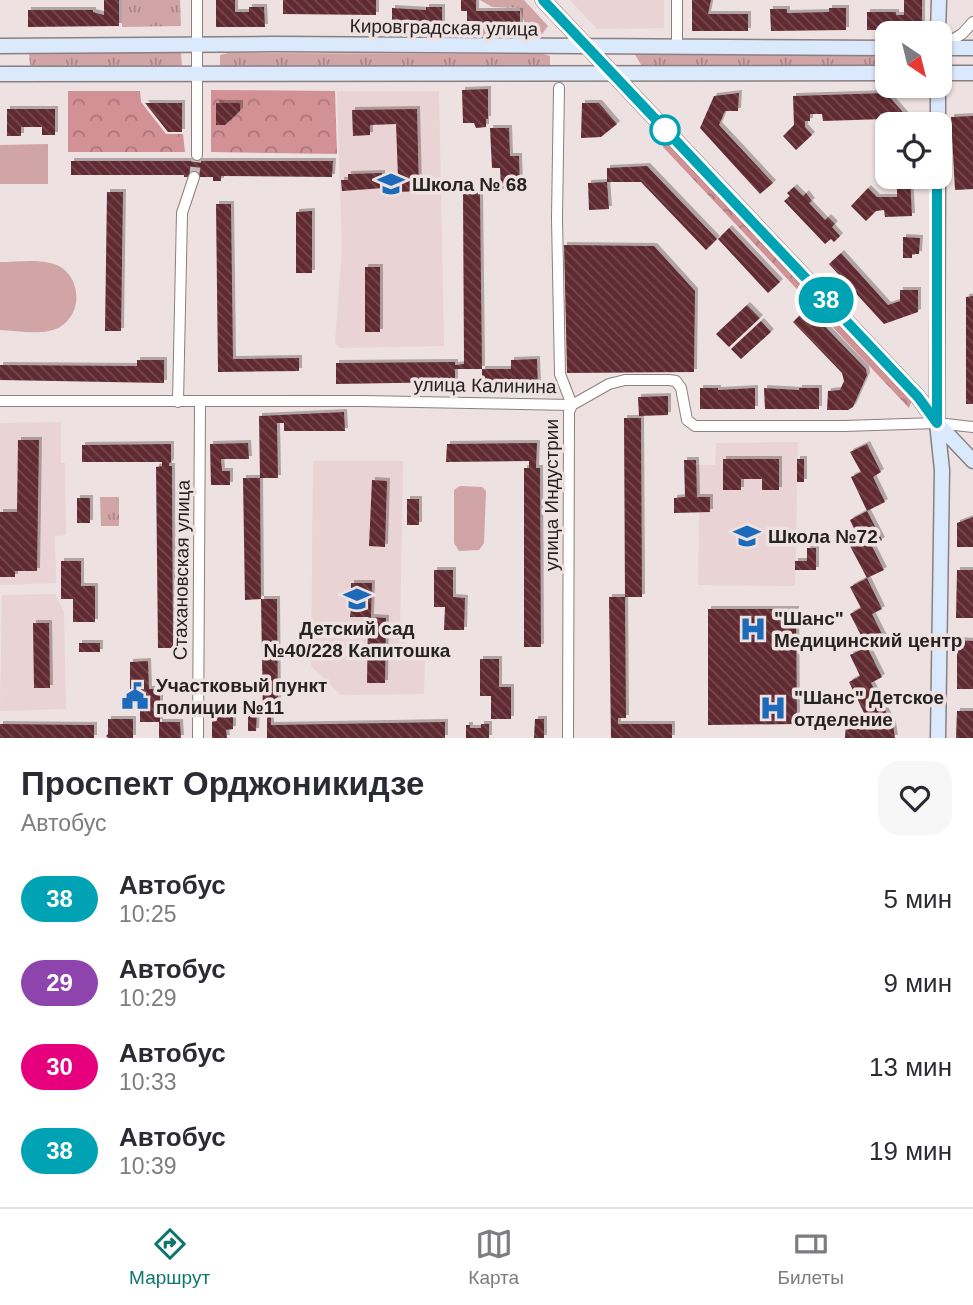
<!DOCTYPE html>
<html lang="ru">
<head>
<meta charset="utf-8">
<style>
  body { margin:0; font-family:Helvetica,sans-serif; background:#f7f7f7; color:#2b2b33; height:100vh; display:flex; flex-direction:column; font-size:26px; white-space:nowrap }
  * { box-sizing:border-box; margin:0 }
  p { font-size:23px; color:#7c7c81 }
  .icon { flex:none; width:38px; height:38px; fill:none; stroke:currentColor; stroke-width:2; stroke-linecap:round; stroke-linejoin:round }
  .map { position:relative; height:738px; overflow:hidden }
  .panel { display:flex; flex-direction:column; background:#fff; flex:1 }
  .panel>* { flex:none }
  .badge { padding:0 14px; border-radius:23px; font-size:24px; line-height:46px }
  .needle { width:46px; rotate:145deg }
  .controls { position:absolute; left:875px; top:21px; display:grid; gap:14px }
  .controls a { display:grid; place-items:center; width:77px; height:77px; border-radius:14px; background:#fff; box-shadow:0 2px 5px #0004; font-size:35px }
  .map>.badge { position:absolute; translate:-50% -50%; box-shadow:0 0 0 4px #fff }
  .round { display:grid; place-items:center; flex:none; width:74px; height:74px; border-radius:21px; background:#f7f7f7 }
  .head { display:flex; align-items:center; justify-content:space-between; height:119px; padding:0 21px }
  h1 { font-size:33px; font-weight:600; line-height:52px }
  ul { padding:0; list-style:none }
  li { display:flex; align-items:center; gap:21px; height:84px; padding:0 21px }
  li div { flex:1 }
  li b { display:block; font-size:26px }
  li em { font-style:normal }
  li .badge { min-width:77px; font-weight:700; text-align:center }
  .menu { display:flex; justify-content:space-around; align-items:center; height:98px; border-top:2px solid #e1e1e2; background:#fff; font-size:19px; color:#7c7c81 }
  .menu a { display:grid; justify-items:center; gap:4px }
  .menu .on { color:#0f766e }
  .map>svg:first-child { display:block }
</style>
</head>
<body>
<div class="map">
<svg width="973" height="738" viewBox="0 0 973 738">
  <defs>
    <pattern id="grass-tufts" width="24" height="20" patternUnits="userSpaceOnUse" patternTransform="scale(1.75)"><rect width="24" height="20" fill="#d1a4a6"/><path d="M3 7l-1-3M5 7V3M7 7l1-3M15 17l-1-3M17 17v-4M19 17l1-3" fill="none" stroke="#aa8587"/></pattern>
    <pattern id="forest-crowns" width="20" height="18" patternUnits="userSpaceOnUse" patternTransform="scale(1.75)"><rect width="20" height="18" fill="#d19195"/><path d="M2 6a3 3 0 1 1 6 0M12 15a3 3 0 1 1 6 0" fill="none" stroke="#aa7679"/></pattern>
    <pattern id="building-back-hatch" width="6" height="6" patternUnits="userSpaceOnUse" patternTransform="scale(1.75)"><rect width="6" height="6" fill="#612b31"/><path d="M-1 5l2 2M0 0l6 6M5-1l2 2" fill="none" stroke="#74484d"/></pattern>
    <filter id="shadow"><feDropShadow dx="3" dy="-3" stdDeviation="0" flood-color="#0004"/></filter>
  </defs>
  <rect width="100%" height="100%" fill="#eee1e1"/>
  <!-- built -->
  <path fill="#e9d3d4" d="M570 0H664V28L597 29Z
    M337 91H439L444 346 340 348 335 343 342 249Z
    M61 422V463H65L66 535 55 536 56 583 0 585V423Z
    M798 442 795 586 698 585 699 512 710 497H697L696 465H715L716 443Z
    M313 461H403L400 636 425 662 424 694 341 695 311 666Z
    M55 594 64 612 66 709 0 711 2 595Z"/>
  <!-- grass -->
  <path fill="url(#grass-tufts)" d="M122 0H180L181 26 122 27Z
    M480 0H524L548 26 539 38 462 37 466 28 520 29 524 22 520 8 492 7Z
    M29 52 181 53 182 66H30Z
    M228 53 543 54 550 56V66L543 69 220 66V55Z
    M634 53 887 54V68H643Z
    M100 497H119V526H101Z"/>
  <!-- forest -->
  <path fill="url(#forest-crowns)" d="M211 90 335 91 337 154 211 152Z
    M68 91H140L141 102 166 134H183L185 152H68Z
    M665 133 913 397 909 408 663 147Z"/>
  <!-- pitch -->
  <path fill="#d1a4a6" d="M48 144V184H0V145Z
    M0 262C16 262 34 259 50 263 80 269 86 311 60 327 44 336 18 331 0 330Z
    M460 486 482 487 486 491 484 543 479 550 459 551 454 543V490Z"/>
  <!-- building -->
  <path fill="url(#building-back-hatch)" filter="url(#shadow)" d="M104 0H119V26L28 27V10H93V12L104 15Z
    M216 0H235V12H249V7H264L265 27H216Z
    M283 0H376V15L283 14Z
    M461 0H476V11H520V27H476V21H467V11H461Z
    M692 0H711L708 14H748V31H692Z
    M904 0H922V30H867V12H896V15H904Z
    M426 7H442V27H392V8L426 10Z
    M829 8H846V30L771 31 770 9H787V13L829 12Z
    M488 89V119H486V127L476 128 474 123H463L462 90Z
    M739 93 738 111H725L719 125 773 183 760 194 700 128 714 96Z
    M886 93 908 118V124H885V119L823 121 822 114H810V121H805V127L812 135 796 150 783 136 794 125 793 96Z
    M145 103H182V132H168Z
    M216 103H240V111L225 125H216Z
    M582 103H599L617 124 601 137 581 138Z
    M7 109H55V135H42V127H21V136H7Z
    M417 109 419 191 398 192V187L342 191 341 180H348V174L382 173V178L398 177 396 124 370 125V135L353 136 352 110Z
    M973 116V189L955 190 951 117Z
    M490 128H509L510 156H519L520 189H501L500 168H492Z
    M71 161H333L332 177 221 176V181H213V177H184V175H71Z
    M647 166 717 239 706 250 641 182H607V168Z
    M887 177H910L912 216 885 217 884 210 876 211 866 221 851 206 868 188 877 197H897V185H888Z
    M607 182 609 209 589 210 588 183Z
    M794 187 803 196 806 193 812 201 809 203 825 220 828 217 835 224 832 227 840 236 834 242 831 239 825 244 784 201 790 196 787 193Z
    M107 192H123L121 331H105Z
    M463 192H480L482 369H455V382L336 384V363L455 362V365L464 364Z
    M216 204H231L233 359 299 358V371L218 372Z
    M312 211V273H296V212Z
    M729 228 780 282 768 293 718 239Z
    M903 237 920 238 919 254H912V258H903Z
    M564 245 654 246 695 291 694 372 567 373Z
    M841 253 888 305 900 301V290H918V312L884 324 829 264Z
    M365 267H380V332H365Z
    M973 296V404H966V297Z
    M747 305 760 318 729 347 716 334Z
    M807 308 866 369 867 375 853 407 848 410H827L828 391 840 390 844 381 842 373 793 322Z
    M761 321 771 332 741 359 731 349Z
    M537 359 538 390 482 389V369H511V360Z
    M137 360H164V383L0 380V365L137 366Z
    M700 388H718V390L755 388V409H700Z
    M764 388 799 390V388H819V409H765Z
    M668 396V415L639 416 638 397Z
    M344 412 345 431H284V423H277L278 478H260L259 416Z
    M624 418H641L642 597H625Z
    M18 440H39L37 571H15V577H0V512H17Z
    M248 443 249 459H221L222 471H230V485H211L210 444Z
    M537 443 536 468H540L541 647H524V468H529V461L446 462 447 444Z
    M171 444V462L169 464V466H172L173 648H158L156 467 162 466V462H82V445Z
    M867 444 881 472 873 477 885 502 867 511 851 477 861 472 850 452Z
    M723 459H779V490H762V479H741V490H723Z
    M797 459H804V482H797Z
    M684 460H696L697 497H710V512L674 513V498L685 497Z
    M243 478H260L261 599 245 600Z
    M372 480 387 481 385 547 369 546Z
    M77 498H90V523H77Z
    M407 499H419V525H407Z
    M867 511 882 540 872 546 884 570 867 578 850 546 860 541 850 520Z
    M973 517V547H957V523Z
    M807 548H816V570H795V561H807Z
    M61 561H81V586H95V622H73V599H61Z
    M434 570H453V597L465 598 464 630H444L445 607H434Z
    M957 570H973V618H956Z
    M867 578 882 609 872 614 884 638 867 647 850 614 861 608 850 587Z
    M351 583H372L371 617 386 618 385 683H367L368 617H350L351 608H354L355 593H351Z
    M609 597H625L626 718H618V724H672V738H611Z
    M261 599H277L278 717H271V725L445 722V738H267V717H263Z
    M708 609H796L797 724 708 725Z
    M33 623H49L50 688H34Z
    M957 640 973 641V689H957Z
    M79 643H100V652H79Z
    M867 647 882 677 871 683 893 725 895 738H845L846 720 863 722 865 715 849 682 860 676 850 655Z
    M480 659H499V687H511V719H491V696H480Z
    M148 661 149 689H160V722H180L181 738H159V722H140V699H130V662Z
    M957 711H973V738H956Z
    M233 712V729L226 730 227 738H212V713Z
    M248 712H257L256 731H248Z
    M108 719H133V738H108L106 736 108 734Z
    M535 719H544V738H534Z
    M0 724 94 725V738H0Z
    M481 724H489V738H466V725H470V728H481Z"/>
  <g fill="none" stroke-linecap="round" stroke-linejoin="round">
    <!-- street-tunnel -->
    <path stroke="#c6bbbb" stroke-width="10" stroke-dasharray="10 5" stroke-linecap="butt" d="M194 177 197 155"/>
    <defs>
      <path id="street" d="M677 0V46
        M940 47 962 34 973 22
        M559 88 557 218 560 374 572 405 569 412 568 738
        M197 155V0
        M0 401H363L572 405 609 384 625 380H669L676 381 681 388 687 420 695 426H844L937 423 973 427
        M178 402 182 213 194 177
        M198 738 200 402"/>
      <path id="secondary" d="M543 0 918 397 937 423 973 461
        M938 33 939 0
        M0 46 274 44 887 48
        M940 48H973
        M940 73H973
        M0 74 887 73
        M938 124V86
        M938 177 937 423 942 470 938 738"/>
    </defs>
    <!-- street casing -->
    <use href="#street" stroke="#8b7f80" stroke-width="12"/>
    <!-- secondary casing -->
    <use href="#secondary" stroke="#8b7f80" stroke-width="17"/>
    <!-- street -->
    <use href="#street" stroke="#fff" stroke-width="10"/>
    <!-- secondary -->
    <use href="#secondary" stroke="#dae9fb" stroke-width="14"/>
  </g>
  <g fill="none" stroke-linecap="round" stroke-linejoin="round">
    <defs>
      <path id="line" d="M543 0 918 397 937 423V177"/>
    </defs>
    <!-- line casing -->
    <use href="#line" stroke="#fff" stroke-width="16"/>
    <!-- line -->
    <use href="#line" stroke="#00a3b4" stroke-width="10"/>
  </g>
  <!-- icons -->
  <defs>
    <symbol id="school-bare" viewBox="-9 -9 18 18"><path d="M0-5L7-2L0 1L-7-2ZM-4 1L0 2.5L4 1V4Q0 6-4 4Z" fill="#1c6ab9" stroke="#eee1e1" stroke-width="2.5" paint-order="stroke"/></symbol>
    <symbol id="hospital-bare" viewBox="-9 -9 18 18"><path d="M-5-5h3v3.5h4V-5h3V5h-3V1.5h-4V5h-3Z" fill="#1c6ab9" stroke="#eee1e1" stroke-width="2.5" paint-order="stroke"/></symbol>
    <symbol id="civic-bare" viewBox="-9 -9 18 18"><path d="M-.6-6.5H3V-4.5H.6V-3L4-1V1h2V6H-6V1h2V-1L-.6-3ZM-1.2 2.5V6h2.4V2.5Z" fill="#1c6ab9" stroke="#eee1e1" stroke-width="2.5" paint-order="stroke"/></symbol>
  </defs>
  <g fill-rule="evenodd">
    <use href="#school-bare" x="372" y="165" width="38" height="38"/>
    <use href="#school-bare" x="728" y="517" width="38" height="38"/>
    <use href="#school-bare" x="338" y="580" width="38" height="38"/>
    <use href="#hospital-bare" x="734" y="610" width="38" height="38"/>
    <use href="#civic-bare" x="116" y="677" width="38" height="38"/>
    <use href="#hospital-bare" x="754" y="689" width="38" height="38"/>
  </g>
  <!-- markers -->
  <circle fill="#fff" stroke="#00a3b4" stroke-width="3.5" cx="665" cy="130" r="14"/>
  <g text-anchor="middle" stroke-width="7" stroke-linejoin="round" paint-order="stroke">
    <!-- street labels -->
    <g font-size="19" fill="#272222" stroke="#eee1e1">
      <text transform="translate(444 27) rotate(1)" y="7">Кировградская улица</text>
      <text transform="translate(485 385) rotate(1)" y="7">улица Калинина</text>
      <text transform="translate(551 495) rotate(-90)" y="7">улица Индустрии</text>
      <text transform="translate(181 570) rotate(-89)" y="7">Стахановская улица</text>
    </g>
    <!-- poi labels -->
    <g font-size="19" font-weight="bold" fill="#272222" stroke="#eee1e1" text-anchor="start">
      <text x="412" y="191">Школа № 68</text>
      <text x="768" y="543">Школа №72</text>
      <text x="774" y="625">"Шанс"<tspan x="774" dy="22">Медицинский центр</tspan></text>
      <text x="357" y="635" text-anchor="middle">Детский сад<tspan x="357" dy="22">№40/228 Капитошка</tspan></text>
      <text x="156" y="692">Участковый пункт<tspan x="156" dy="22">полиции №11</tspan></text>
      <text x="794" y="704">"Шанс" Детское<tspan x="794" dy="22">отделение</tspan></text>
    </g>
  </g>
</svg>
<div class="controls">
<a><svg class="needle" viewBox="-14 -14 28 28"><path d="M0-13l5 13h-10z" fill="#e53935"/><path d="M0 13l5-13h-10z" fill="#7c7c81"/></svg></a>
<a><svg class="icon" aria-label="locate" viewBox="0 0 24 24"><circle cx="12" cy="12" r="6"/><path d="M12 2v4M12 18v4M2 12h4M18 12h4"/></svg></a>
</div>
<b class="badge" style="left:826px;top:300px;background:#00a3b4;color:#fff">38</b>
</div>
<section class="panel">
<div class="head"><div><h1>Проспект Орджоникидзе</h1><p>Автобус</p></div><a class="round"><svg class="icon" aria-label="heart" viewBox="0 0 24 24"><path d="M12 20l-8-8c-3-5 5-10 8-4 3-6 11-1 8 4z"/></svg></a></div>
<ul>
<li><span class="badge" style="background:#00a3b4;color:#fff">38</span><div><b>Автобус</b><p>10:25</p></div><em>5 мин</em></li>
<li><span class="badge" style="background:#8e44ad;color:#fff">29</span><div><b>Автобус</b><p>10:29</p></div><em>9 мин</em></li>
<li><span class="badge" style="background:#e6007e;color:#fff">30</span><div><b>Автобус</b><p>10:33</p></div><em>13 мин</em></li>
<li><span class="badge" style="background:#00a3b4;color:#fff">38</span><div><b>Автобус</b><p>10:39</p></div><em>19 мин</em></li>
</ul>
</section>
<nav class="menu">
<a class="on"><svg class="icon" aria-label="directions" viewBox="0 0 24 24"><path d="M12 3l9 9-9 9-9-9zM9 14v-3h6M13 9l2 2-2 2"/></svg>Маршрут</a>
<a><svg class="icon" aria-label="map" viewBox="0 0 24 24"><path d="M3 6l6-2 6 2 6-2v14l-6 2-6-2-6 2zM9 4v14M15 6v14"/></svg>Карта</a>
<a><svg class="icon" aria-label="tickets" viewBox="0 0 24 24"><path d="M3 7h18v10H3zM15 7v10"/></svg>Билеты</a>
</nav>
</body>
</html>
